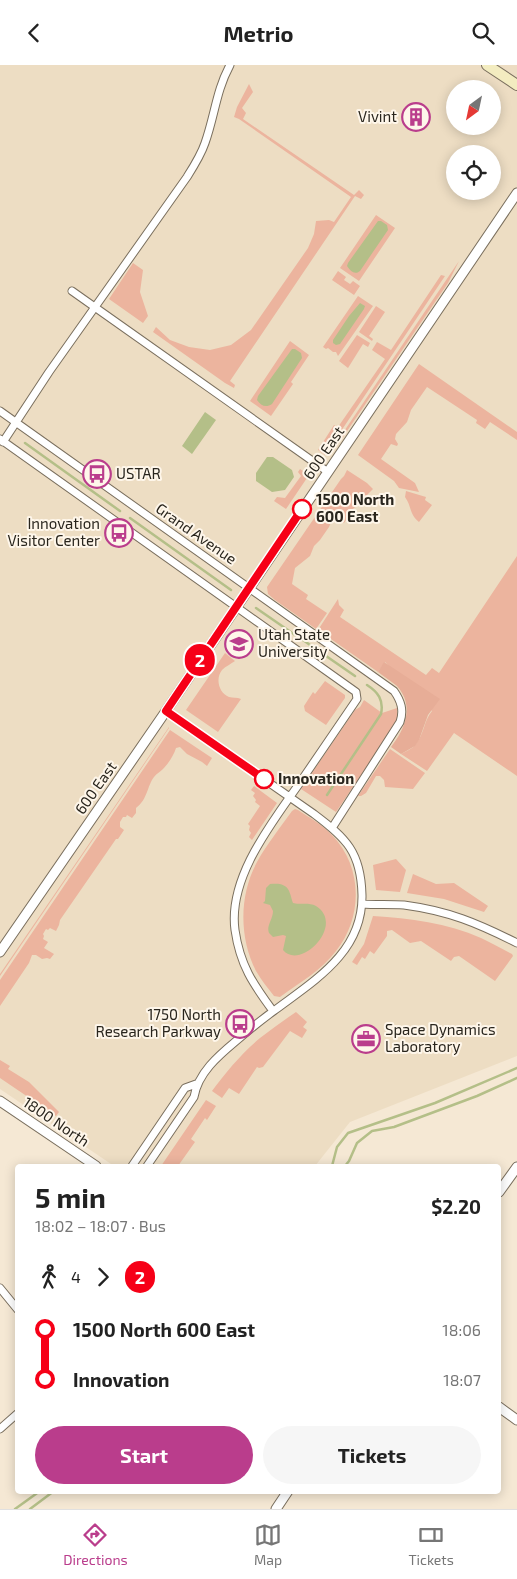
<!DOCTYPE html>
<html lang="en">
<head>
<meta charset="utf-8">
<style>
  body { margin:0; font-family:"Exo 2",sans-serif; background:#f6f6f6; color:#222; height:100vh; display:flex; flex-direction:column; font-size:19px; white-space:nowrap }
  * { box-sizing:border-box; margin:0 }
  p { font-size:16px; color:#767676 }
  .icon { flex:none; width:28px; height:28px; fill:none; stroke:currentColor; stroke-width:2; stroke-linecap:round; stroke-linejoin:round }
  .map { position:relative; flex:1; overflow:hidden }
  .sheet { position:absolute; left:15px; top:1099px; width:486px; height:330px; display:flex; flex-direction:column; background:#fff; border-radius:5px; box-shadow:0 2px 12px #0003 }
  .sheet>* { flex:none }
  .badge { padding:0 10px; border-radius:16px; font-size:18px; line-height:32px }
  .needle { width:32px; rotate:213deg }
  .buttons { position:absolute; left:446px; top:15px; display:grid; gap:10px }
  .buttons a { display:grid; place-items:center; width:55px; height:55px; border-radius:50%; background:#fff; box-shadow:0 2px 12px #0003; font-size:25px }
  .map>.badge { position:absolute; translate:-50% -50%; box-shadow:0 0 0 2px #fff }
  .legs { display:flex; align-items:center; gap:8px; height:55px; padding:0 20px; font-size:16px }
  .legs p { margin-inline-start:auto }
  .overview { display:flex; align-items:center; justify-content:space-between; height:85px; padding:0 20px }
  h1 { font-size:28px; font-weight:700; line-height:38px }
  .action { display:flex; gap:10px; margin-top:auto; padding:10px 20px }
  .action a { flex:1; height:58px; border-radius:30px; background:#ba3d8c; color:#fff; font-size:20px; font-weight:700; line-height:58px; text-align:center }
  .action a+a { background:#f6f6f6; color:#222 }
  ul { padding:0 20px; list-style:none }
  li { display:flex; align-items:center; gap:18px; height:50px; font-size:19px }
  li i { display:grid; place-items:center; width:8px; height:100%; margin:0 6px; background:currentColor }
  li i::after { content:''; width:12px; height:12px; margin:-6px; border:4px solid; border-radius:50%; background:#fff }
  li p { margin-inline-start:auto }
  li:first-child i { background:linear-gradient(#0000 50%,currentColor 0) }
  li:last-child i { background:linear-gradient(currentColor 50%,#0000 0) }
  header { display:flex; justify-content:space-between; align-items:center; height:65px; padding:0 20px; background:#fff; font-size:22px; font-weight:700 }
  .dock { display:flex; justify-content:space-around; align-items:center; height:70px; border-top:1px solid #e0e0e0; background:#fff; font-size:14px; color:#767676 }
  .dock a { display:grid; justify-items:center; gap:2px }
  .dock .current { color:#ba3d8c }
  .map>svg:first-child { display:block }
</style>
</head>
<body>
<header><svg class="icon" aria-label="back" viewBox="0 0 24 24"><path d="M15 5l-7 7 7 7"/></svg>Metrio<svg class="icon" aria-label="search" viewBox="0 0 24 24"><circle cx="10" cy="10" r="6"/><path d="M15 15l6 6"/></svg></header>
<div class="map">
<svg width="517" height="1444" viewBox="0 0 517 1444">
  <rect width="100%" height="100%" fill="#f5e8d4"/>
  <!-- built -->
  <path fill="#edddc3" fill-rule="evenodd" d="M0 0H517V991L350 1057 315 1101H114L0 1024ZM455 24H492V61H455ZM455 89H492V126H455Z"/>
  <!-- green -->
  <path fill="#ecb49e" d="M249 19 253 27 242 43 246 48 243 54 354 130 359 125 364 130 361 134 355 131 230 316 235 320 234 323 225 318 153 267 156 262 170 275 189 282 210 285 231 280 251 265 308 183 314 169 316 156 329 155 334 157 351 132 239 54 234 52 237 42Z
    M376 150 395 163 359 216 340 203Z
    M459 196 448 218 330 391 328 390Z
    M133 198 143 205 140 227 148 251 143 258 109 234Z
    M338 206 346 212 344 215 350 219 353 216 360 221 354 230 332 215Z
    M441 210 445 211 325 390 318 385 334 360 338 362 385 294 372 285 377 277 391 285Z
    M358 231 373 241 338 291 336 287H333L328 283 326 284 323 282Z
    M376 241 385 247 369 271 373 274 372 276 359 267Z
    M357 270 370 278 368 282 363 279 348 303 339 296Z
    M290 276 309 290 291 317 293 319 271 351 250 336Z
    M419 299 517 367V375L490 357 485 364 476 358 477 355 427 322 411 345 407 357 396 369 395 374 398 379 397 381 391 379 381 394 415 418 419 427 399 423 394 416 358 390Z
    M300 404 309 410 286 444 274 436 277 432 285 433 301 411 298 407Z
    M347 405 367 418 373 424 353 444 344 458 337 454 332 455 329 462 320 475 314 481 310 491 295 503 292 519 308 530 306 534 327 548 316 564 275 535 268 529 267 522 341 414 344 411Z
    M406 426 426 432 425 435 432 440 419 457C409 449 412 442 405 432Z
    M517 491V711L454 668 427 706 401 689C406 686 412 684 415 680 424 670 424 655 432 646L385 597 378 607 318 565 338 534 339 540 344 545 340 552 426 610 432 603 439 608Z
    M225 588 235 596C231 599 226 601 222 605 215 614 219 628 229 632 233 633 237 632 241 634L218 667 186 645Z
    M325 616 345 630V633L326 660 305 646 304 641 313 627 315 629Z
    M364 635 382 648 397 643V653L394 662 336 747 301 724 355 645 360 642Z
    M169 662V663L0 911V909Z
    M170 665 212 693 207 701 202 697 187 689 180 682 176 683C174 690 168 699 163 704 160 707 157 708 154 712 147 721 148 734 136 743V748L132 753 127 750 126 752H123L120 757V762L124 765 118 774H116L60 855 59 860 56 866 50 863 48 865 46 864 43 869 44 871 43 874 48 877 44 883 54 889 50 894 47 893 42 894 36 890H32L29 898 0 941V915Z
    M390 684 425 708 413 724 385 722 384 715 380 711H376L366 728 361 731H358Z
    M254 721 277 738 252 775 249 772 251 768 249 765 250 761 248 759 260 741 255 737 256 735 253 731 255 728 251 725Z
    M295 744 298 745C310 753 323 760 332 770 363 802 363 852 336 886 322 905 299 918 280 932L274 931C268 923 261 915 256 906 239 873 239 830 257 797 267 779 280 763 292 746Z
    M396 794 406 805 400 827 376 825 373 800Z
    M413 809 436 819 454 818 488 841 484 847 444 834 407 828Z
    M373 851C410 853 447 858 481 873 492 878 502 884 512 889L513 891 495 916 459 891 454 892 451 896 421 876 410 878 392 865 387 866V871L374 889 370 886 365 894 362 892 357 900 352 897 364 879Z
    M296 947 307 957 303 962 307 965 302 973 290 966 263 1002 259 1003 257 1002 239 1029 229 1023 222 1033 212 1026C226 1007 242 988 260 973 272 964 284 955 296 947Z
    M0 995 10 1001 8 1004 29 1017 59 1047 56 1051 0 1013Z
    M206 1035 216 1041 207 1055 205 1053 191 1074 195 1077 178 1101H161Z"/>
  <!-- forest -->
  <path fill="#e7ad97" d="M384 597 440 634 428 650 419 675 415 681 401 689 391 682C405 664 415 641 397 621 391 616 384 612 378 607Z"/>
  <!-- water -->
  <path fill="#b4bf88" d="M378 156H381L387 160 388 165 360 206C355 210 351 207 347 201L348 198Z
    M360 238 365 241 364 244 340 279 336 280 333 278V275L349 251Z
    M292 284H295L301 288 302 293 272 339C266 343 261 341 257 335L258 331Z
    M205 347 216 355 192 389 182 381Z
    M267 392H273L292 405 294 412 285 425 272 427 256 416V408Z
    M270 819C289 817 289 825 293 838 301 840 309 837 316 841 346 860 300 906 283 885L286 871 283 870 273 872 269 868C266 861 273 854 273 846L270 840 263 838 265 836 266 823Z"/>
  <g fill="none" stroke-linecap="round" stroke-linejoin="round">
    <!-- stream -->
    <path stroke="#b4bf88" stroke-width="2.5" d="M25 378 120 446
      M130 453 231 525
      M256 543 298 572
      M300 573 355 611
      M327 730 381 649C384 635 378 627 367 620
      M332 1101 337 1082 348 1068 435 1038 517 1003
      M345 1101 349 1096 357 1078 372 1066 394 1062 477 1031 517 1013
      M15 1444 40 1426
      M30 1444 54 1426"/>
    <defs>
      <path id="minor" d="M72 226 328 407
        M0 346 394 626C401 636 404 645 400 657L332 763
        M0 374 356 627 357 634C338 662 318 691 299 719 271 759 228 813 235 865 240 900 253 919 273 946
        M3 377 49 307 187 112C194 101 201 90 205 78 215 50 216 26 230 0
        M362 839C376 840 390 839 404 840 449 846 477 858 517 878
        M132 1101 185 1023 196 1019
        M147 1101 194 1032C198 1008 218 991 236 976 249 965 261 955 275 945 315 915 363 887 362 830 361 787 346 773 314 749L166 646
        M0 1223 18 1245
        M0 1364 18 1348"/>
      <path id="tertiary" d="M0 887 166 646 517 128
        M0 1036 96 1101
        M499 1127 517 1102
        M499 1342 517 1355
        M276 1444 288 1426"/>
      <path id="secondary" d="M487 0 517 20"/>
    </defs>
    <!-- minor casing -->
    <use href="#minor" stroke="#7a6f5e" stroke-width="9"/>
    <!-- tertiary casing -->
    <use href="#tertiary" stroke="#7a6f5e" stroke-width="11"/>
    <!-- secondary casing -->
    <use href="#secondary" stroke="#7a6f5e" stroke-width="12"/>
    <!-- minor -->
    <use href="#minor" stroke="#fff" stroke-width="7"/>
    <!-- tertiary -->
    <use href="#tertiary" stroke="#fff" stroke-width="9"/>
    <!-- secondary -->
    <use href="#secondary" stroke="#f3ecc0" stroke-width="10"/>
  </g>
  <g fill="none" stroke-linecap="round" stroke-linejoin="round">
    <defs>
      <path id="line-1" d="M264 714 166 646 302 444"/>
    </defs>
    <!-- line-1 casing -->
    <use href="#line-1" stroke="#fff" stroke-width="11"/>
    <!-- line-1 -->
    <use href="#line-1" stroke="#f60017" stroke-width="8"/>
  </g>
  <!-- icons -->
  <defs>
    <symbol id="building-ring" viewBox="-11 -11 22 22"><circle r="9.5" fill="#fef6ea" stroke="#ba3d8c" stroke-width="1.5"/><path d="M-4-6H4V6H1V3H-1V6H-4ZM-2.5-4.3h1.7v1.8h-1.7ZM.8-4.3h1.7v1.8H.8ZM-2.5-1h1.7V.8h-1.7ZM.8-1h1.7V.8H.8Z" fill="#ba3d8c"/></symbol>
    <symbol id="bus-ring" viewBox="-11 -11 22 22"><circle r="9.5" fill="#fef6ea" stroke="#ba3d8c" stroke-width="1.5"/><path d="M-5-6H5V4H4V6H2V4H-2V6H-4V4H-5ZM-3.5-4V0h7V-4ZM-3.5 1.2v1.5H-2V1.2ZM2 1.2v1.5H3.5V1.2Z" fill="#ba3d8c"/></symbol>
    <symbol id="university-ring" viewBox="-11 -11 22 22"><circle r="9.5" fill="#fef6ea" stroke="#ba3d8c" stroke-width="1.5"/><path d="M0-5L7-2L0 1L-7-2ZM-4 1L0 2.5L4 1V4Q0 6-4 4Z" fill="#ba3d8c"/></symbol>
    <symbol id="office-ring" viewBox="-11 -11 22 22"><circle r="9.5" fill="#fef6ea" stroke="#ba3d8c" stroke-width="1.5"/><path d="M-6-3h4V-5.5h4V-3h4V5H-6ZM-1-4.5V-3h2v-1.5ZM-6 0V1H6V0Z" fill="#ba3d8c"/></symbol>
  </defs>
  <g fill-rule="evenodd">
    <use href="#building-ring" x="400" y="36" width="32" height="32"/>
    <use href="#bus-ring" x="81" y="393" width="32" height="32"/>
    <use href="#bus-ring" x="103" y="452" width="32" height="32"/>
    <use href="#university-ring" x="223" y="563" width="32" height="32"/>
    <use href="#bus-ring" x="224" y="943" width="32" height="32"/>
    <use href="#office-ring" x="350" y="958" width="32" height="32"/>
  </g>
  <!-- markers -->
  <g fill="#fff" stroke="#f60017" stroke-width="2.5">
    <circle cx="302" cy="444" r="9"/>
    <circle cx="264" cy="714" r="9"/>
  </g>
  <g text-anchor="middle" stroke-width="4" stroke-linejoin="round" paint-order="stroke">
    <!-- poi labels -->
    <g font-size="15" fill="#29251d" stroke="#fef6ea" text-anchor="end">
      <text x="397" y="57">Vivint</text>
      <text x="116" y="414" text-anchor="start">USTAR</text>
      <text x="100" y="464">Innovation<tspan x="100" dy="17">Visitor Center</tspan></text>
      <text x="258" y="575" text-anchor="start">Utah State<tspan x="258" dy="17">University</tspan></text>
      <text x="221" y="955">1750 North<tspan x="221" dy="17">Research Parkway</tspan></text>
      <text x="385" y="970" text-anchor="start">Space Dynamics<tspan x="385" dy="17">Laboratory</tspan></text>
    </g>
    <!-- street labels -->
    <g font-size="15" fill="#29251d" stroke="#fef6ea">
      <text transform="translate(324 388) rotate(-56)" y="5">600 East</text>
      <text transform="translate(196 469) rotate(35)" y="5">Grand Avenue</text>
      <text transform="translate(96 723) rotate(-55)" y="5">600 East</text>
      <text transform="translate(56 1057) rotate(34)" y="5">1800 North</text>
    </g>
    <!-- stop labels -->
    <g font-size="15" font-weight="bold" fill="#29251d" stroke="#fef6ea" text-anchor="start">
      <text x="316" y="440">1500 North<tspan x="316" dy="17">600 East</tspan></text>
      <text x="278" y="719">Innovation</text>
    </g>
  </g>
</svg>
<div class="buttons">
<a><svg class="needle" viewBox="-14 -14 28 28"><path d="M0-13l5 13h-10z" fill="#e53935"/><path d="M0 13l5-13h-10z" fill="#767676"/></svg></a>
<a><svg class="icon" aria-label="locate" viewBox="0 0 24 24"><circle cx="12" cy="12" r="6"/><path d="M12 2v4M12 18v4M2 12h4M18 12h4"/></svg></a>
</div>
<b class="badge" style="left:200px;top:595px;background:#f60017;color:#fff">2</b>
<section class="sheet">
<div class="overview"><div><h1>5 min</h1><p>18:02 – 18:07 · Bus</p></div><b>$2.20</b></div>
<div class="legs"><svg class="icon" aria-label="walk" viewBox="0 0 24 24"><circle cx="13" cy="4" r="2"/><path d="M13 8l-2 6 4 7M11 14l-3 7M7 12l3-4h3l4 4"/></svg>4<svg class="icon" aria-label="forward" viewBox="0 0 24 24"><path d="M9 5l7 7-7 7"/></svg><b class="badge" style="background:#f60017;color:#fff">2</b></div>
<ul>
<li><i style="color:#f60017"></i><b>1500 North 600 East</b><p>18:06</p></li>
<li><i style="color:#f60017"></i><b>Innovation</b><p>18:07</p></li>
</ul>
<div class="action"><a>Start</a><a>Tickets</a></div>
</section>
</div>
<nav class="dock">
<a class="current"><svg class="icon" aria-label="directions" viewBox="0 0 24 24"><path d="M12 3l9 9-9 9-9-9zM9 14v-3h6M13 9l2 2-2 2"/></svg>Directions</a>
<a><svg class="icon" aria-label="map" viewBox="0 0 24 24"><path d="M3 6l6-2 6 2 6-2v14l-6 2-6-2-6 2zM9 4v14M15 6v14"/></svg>Map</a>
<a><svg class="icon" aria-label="tickets" viewBox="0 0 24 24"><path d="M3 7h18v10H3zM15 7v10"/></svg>Tickets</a>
</nav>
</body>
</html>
